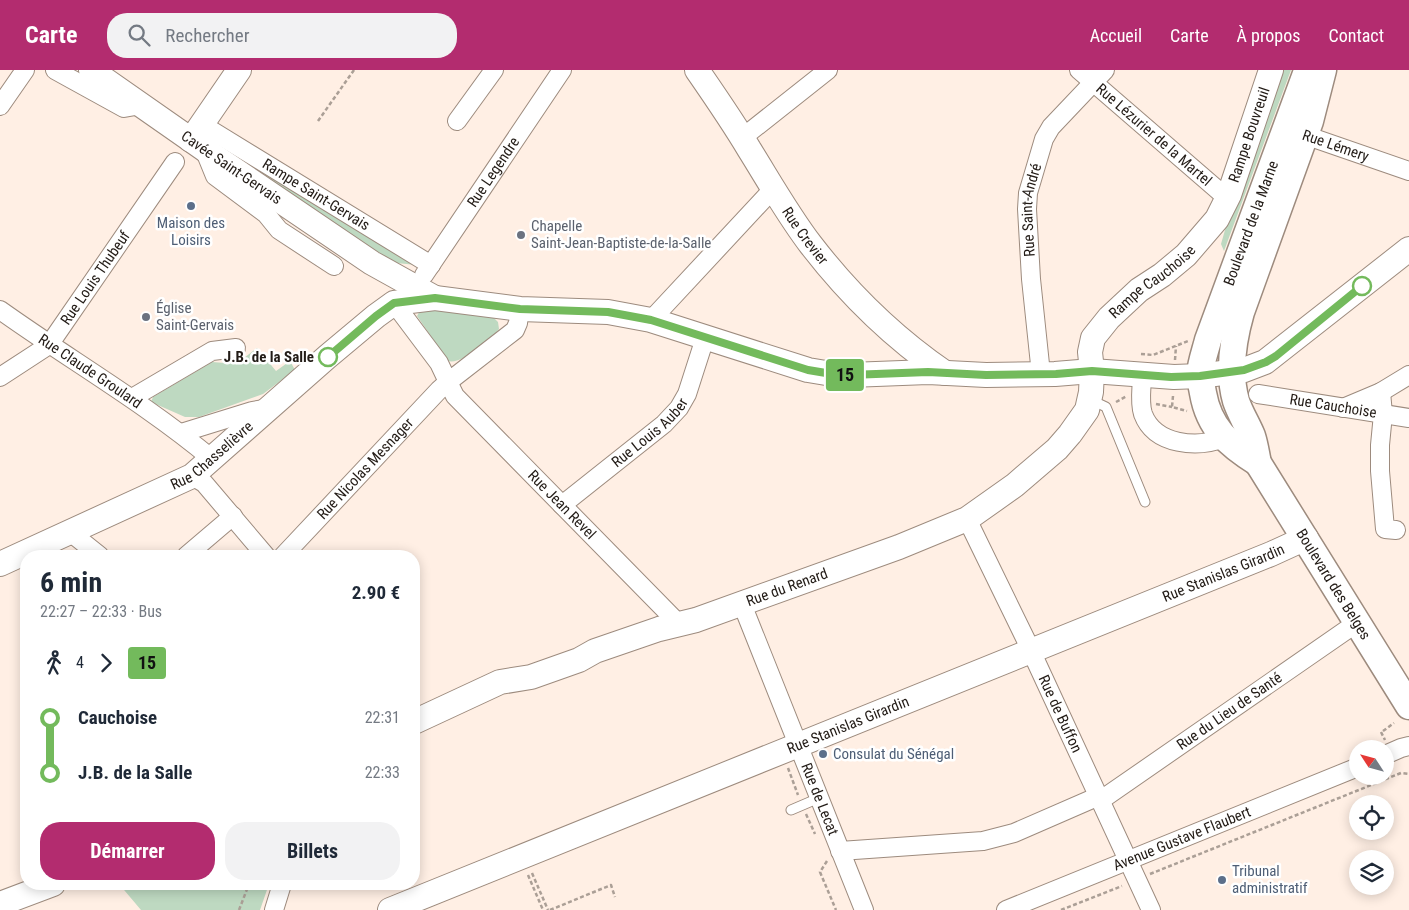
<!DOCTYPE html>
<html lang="fr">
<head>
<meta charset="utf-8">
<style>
  body { margin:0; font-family:"Roboto Condensed",sans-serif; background:#f2f2f3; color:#1f2937; height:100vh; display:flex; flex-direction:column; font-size:19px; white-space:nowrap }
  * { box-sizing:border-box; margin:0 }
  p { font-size:16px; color:#747a83 }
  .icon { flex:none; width:28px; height:28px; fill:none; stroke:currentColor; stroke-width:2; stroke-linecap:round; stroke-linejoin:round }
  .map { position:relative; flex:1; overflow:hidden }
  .side { position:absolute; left:20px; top:480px; width:400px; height:340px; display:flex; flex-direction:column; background:#fff; border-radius:20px; box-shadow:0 2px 12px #0003 }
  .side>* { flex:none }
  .badge { padding:0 10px; border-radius:4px; font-size:18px; line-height:32px }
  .needle { width:32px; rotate:306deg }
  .buttons { position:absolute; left:1349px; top:670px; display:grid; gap:10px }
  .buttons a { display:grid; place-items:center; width:45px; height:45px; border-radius:50%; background:#fff; box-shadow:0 2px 12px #0003; font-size:25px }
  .map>.badge { position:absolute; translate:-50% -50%; box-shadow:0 0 0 2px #fff }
  .legs { display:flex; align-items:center; gap:8px; height:55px; padding:0 20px; font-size:16px }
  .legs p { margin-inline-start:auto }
  .headline { display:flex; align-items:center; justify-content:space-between; height:85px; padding:0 20px }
  h1 { font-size:28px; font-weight:700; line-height:38px }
  .primary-button { display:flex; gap:10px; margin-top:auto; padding:10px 20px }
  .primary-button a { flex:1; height:58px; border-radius:20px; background:#b32c6f; color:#fff; font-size:20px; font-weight:700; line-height:58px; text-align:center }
  .primary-button a+a { background:#f2f2f3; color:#1f2937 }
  ul { padding:0 20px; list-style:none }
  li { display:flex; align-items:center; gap:18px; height:55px; font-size:19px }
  li i { display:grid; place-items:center; width:8px; height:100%; margin:0 6px; background:currentColor }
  li i::after { content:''; width:12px; height:12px; margin:-6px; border:4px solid; border-radius:50%; background:#fff }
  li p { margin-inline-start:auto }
  li:first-child i { background:linear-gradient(#0000 50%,currentColor 0) }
  li:last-child i { background:linear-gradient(currentColor 50%,#0000 0) }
  header { display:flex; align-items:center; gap:30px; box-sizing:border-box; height:70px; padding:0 25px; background:#b32c6f; color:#fff }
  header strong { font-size:24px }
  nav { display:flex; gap:28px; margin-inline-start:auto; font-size:18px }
  .search { width:350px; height:45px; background:#f2f2f3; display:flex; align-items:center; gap:12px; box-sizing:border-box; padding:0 18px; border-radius:20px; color:#747a83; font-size:19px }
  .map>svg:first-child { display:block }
</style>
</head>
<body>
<header>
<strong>Carte</strong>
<div class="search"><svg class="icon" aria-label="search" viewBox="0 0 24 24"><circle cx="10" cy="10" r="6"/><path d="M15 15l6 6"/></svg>Rechercher</div>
<nav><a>Accueil</a><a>Carte</a><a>À propos</a><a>Contact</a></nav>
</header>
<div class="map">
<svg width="1409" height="840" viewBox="0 0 1409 840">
  <rect width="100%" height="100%" fill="#ffefe4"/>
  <!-- green -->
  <path fill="#bed9c1" d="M1271 0H1291L1224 181 1221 174Z
    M213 68 416 195 387 192 212 71Z
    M430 233 493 247 498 252 499 259 495 264C485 272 462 295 448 291L417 246 421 239Z
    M257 278 276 301 290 291 295 300 263 324 199 347H185L151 332 153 327 212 292 225 293 240 291Z
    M119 814H269L260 840H141Z"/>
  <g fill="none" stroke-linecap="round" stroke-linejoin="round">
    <defs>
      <path id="lane" d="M1091 330 1106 337 1145 432
        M791 740 819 728"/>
      <g id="street">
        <path d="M55 0 124 38 141 35"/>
        <path id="s1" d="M1079 0 1227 128"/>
        <path d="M0 36 25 0"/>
        <path d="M457 51 494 0"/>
        <path id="s2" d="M201 54 431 195"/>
        <path id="s3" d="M1296 62 1409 101"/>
        <path d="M742 68 828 0"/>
        <path d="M204 79 215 106 266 144 279 160 334 196"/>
        <path id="s4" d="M424 205 562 0"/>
        <path d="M394 233 439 293 448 312 515 260 518 253 520 239"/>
        <path id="s5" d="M0 240C70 290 145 333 212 389"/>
        <path d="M651 250 773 119"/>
        <path id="s6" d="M1041 304 1031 209 1027 139 1028 123 1044 69 1051 57 1105 0"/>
        <path d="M1142 305C1142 317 1139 332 1143 344 1155 376 1198 378 1224 368"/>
        <path id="s7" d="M0 307 49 275 175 92"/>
        <path d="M1381 322 1383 344 1380 375V401L1385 459 1396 460"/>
        <path id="s8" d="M1258 324 1409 348"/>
        <path d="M132 328 212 281 236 278"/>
        <path d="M1343 338 1381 322 1409 305"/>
        <path d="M181 363 252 341 269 338"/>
        <path d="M192 406 204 413 266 486"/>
        <path id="s9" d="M562 435 664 354 679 338 687 324 705 268"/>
        <path id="s10" d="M967 449 1026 570 1151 840"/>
        <path d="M70 462 100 486"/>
        <path d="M186 486 233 446"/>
        <path id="s11" d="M283 486 439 320 448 312 455 326 679 554"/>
        <path id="s12" d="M742 534 864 840"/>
        <path d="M1385 685 1401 678 1409 676"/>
        <path id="s13" d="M1101 730 1358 552"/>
        <path d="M840 781 983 771 1014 763 1099 726"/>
        <path d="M274 840 282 814"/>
        <path id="s14" d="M1006 840 1358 697"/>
      </g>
      <g id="secondary">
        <path id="s15" d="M91 0 204 79 372 193 435 228"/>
        <path id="s16" d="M697 0C715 26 733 52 749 79 769 111 788 145 811 175 848 223 894 268 945 303"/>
        <path d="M191 70 239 0"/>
        <path id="s17" d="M0 494 192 406 327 287 376 246 394 233 435 228 520 239 608 242 651 250 808 300 832 304 850 305 928 302 986 305 1055 304 1092 301 1174 307 1200 306 1244 300 1265 292 1409 179"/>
        <path id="s18" d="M414 652 500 612 531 607 579 590 595 581 659 559 696 550 899 477 967 449 1015 415 1057 379 1070 364 1087 340 1091 322 1092 301 1090 282 1093 268 1109 248 1139 220 1162 205 1186 185 1217 149 1229 125 1271 0"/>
        <path d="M0 834 53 814"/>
        <path id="s19" d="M390 840 1271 484 1306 468"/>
      </g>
      <g id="primary">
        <path id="s20" d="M1323 0 1310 51 1241 242C1233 270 1228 303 1236 331 1240 343 1247 354 1252 366 1255 375 1256 384 1258 393L1409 636"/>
        <path id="s21" d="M1258 393C1229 375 1209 358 1203 323 1202 317 1200 310 1200 304 1201 292 1205 282 1208 270L1307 1"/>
      </g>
    </defs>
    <!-- lane casing -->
    <use href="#lane" stroke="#9d8b7e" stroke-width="11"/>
    <!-- street casing -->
    <use href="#street" stroke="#9d8b7e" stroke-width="20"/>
    <!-- secondary casing -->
    <use href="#secondary" stroke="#9d8b7e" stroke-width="26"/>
    <!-- primary casing -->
    <use href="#primary" stroke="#9d8b7e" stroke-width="29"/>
    <!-- path -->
    <path stroke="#ab9f96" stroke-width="2.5" stroke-dasharray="4 2.5" stroke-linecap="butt" d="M318 51 354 0
      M1141 284 1153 285 1188 271
      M1175 290 1176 276
      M1173 326 1172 337 1187 341
      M1116 332 1127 326
      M1156 334 1172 337
      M1383 661 1394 653
      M1381 662 1385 670
      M788 698 798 725
      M806 744 815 764
      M827 791 820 802 836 840
      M532 803 548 840
      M1150 804 1401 703 1409 704
      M528 805 543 840
      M239 840 249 814
      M550 840 611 815 615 827
      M1061 840 1122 816"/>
    <!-- lane -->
    <use href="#lane" stroke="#fff" stroke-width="9"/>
    <!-- street -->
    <use href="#street" stroke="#fff" stroke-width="18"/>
    <!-- secondary -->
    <use href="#secondary" stroke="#fff" stroke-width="24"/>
    <!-- primary -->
    <use href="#primary" stroke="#fff" stroke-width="26"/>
  </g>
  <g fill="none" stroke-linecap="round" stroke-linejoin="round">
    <defs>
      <path id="line-1" d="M328 287 376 246 394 233 435 228 520 239 608 242 651 250 808 300 832 304 850 305 928 302 986 305 1056 304 1092 301 1171 307 1200 306 1244 300 1266 292 1276 286 1362 216"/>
    </defs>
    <!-- line-1 casing -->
    <use href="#line-1" stroke="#fff" stroke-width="11"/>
    <!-- line-1 -->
    <use href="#line-1" stroke="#73ba5c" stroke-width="8"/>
  </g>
  <!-- markers -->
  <g fill="#5c6f8a" stroke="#fff" stroke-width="2">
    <circle cx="191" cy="136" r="5"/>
    <circle cx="823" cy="684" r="5"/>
    <circle cx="1222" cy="810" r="5"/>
  </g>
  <g fill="#6b7280" stroke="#fff" stroke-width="2">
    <circle cx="521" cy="165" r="5"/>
    <circle cx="146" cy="247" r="5"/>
  </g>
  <g fill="#fff" stroke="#73ba5c" stroke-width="2.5">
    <circle cx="1362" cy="216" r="9"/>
    <circle cx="328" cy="287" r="9"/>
  </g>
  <g text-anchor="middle" stroke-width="5" stroke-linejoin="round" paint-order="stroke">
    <!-- street labels -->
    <g font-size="15" fill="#221b16" stroke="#fff">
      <text dy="5" stroke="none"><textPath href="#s1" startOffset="99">Rue Lézurier de la Martel</textPath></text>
      <text dy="5" stroke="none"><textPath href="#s18" startOffset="1090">Rampe Bouvreuil</textPath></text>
      <text dy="5" stroke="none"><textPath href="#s3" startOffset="42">Rue Lémery</textPath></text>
      <text dy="5" stroke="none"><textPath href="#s15" startOffset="171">Cavée Saint-Gervais</textPath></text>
      <text dy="5" stroke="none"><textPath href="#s4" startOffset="124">Rue Legendre</textPath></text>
      <text dy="5" stroke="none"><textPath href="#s2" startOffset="135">Rampe Saint-Gervais</textPath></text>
      <text dy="5" stroke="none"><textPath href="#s6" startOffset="165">Rue Saint-André</textPath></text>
      <text dy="5" stroke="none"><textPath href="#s21" startOffset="271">Boulevard de la Marne</textPath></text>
      <text dy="5" stroke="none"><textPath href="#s16" startOffset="198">Rue Crevier</textPath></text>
      <text dy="5" stroke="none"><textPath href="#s7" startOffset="140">Rue Louis Thubeuf</textPath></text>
      <text dy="5" stroke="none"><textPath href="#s18" startOffset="909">Rampe Cauchoise</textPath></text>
      <text dy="5" stroke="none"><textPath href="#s5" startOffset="109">Rue Claude Groulard</textPath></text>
      <text dy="5" stroke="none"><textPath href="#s8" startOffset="76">Rue Cauchoise</textPath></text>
      <text dy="5" stroke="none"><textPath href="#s9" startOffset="114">Rue Louis Auber</textPath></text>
      <text dy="5" stroke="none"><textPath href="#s17" startOffset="239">Rue Chasselièvre</textPath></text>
      <text dy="5" stroke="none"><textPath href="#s11" startOffset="120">Rue Nicolas Mesnager</textPath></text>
      <text dy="5" stroke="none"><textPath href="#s11" startOffset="408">Rue Jean Revel</textPath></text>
      <text dy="5" stroke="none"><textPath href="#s19" startOffset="899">Rue Stanislas Girardin</textPath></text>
      <text dy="5" stroke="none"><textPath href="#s20" startOffset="555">Boulevard des Belges</textPath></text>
      <text dy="5" stroke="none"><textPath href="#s18" startOffset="398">Rue du Renard</textPath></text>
      <text dy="5" stroke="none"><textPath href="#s13" startOffset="156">Rue du Lieu de Santé</textPath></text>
      <text dy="5" stroke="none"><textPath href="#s10" startOffset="216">Rue de Buffon</textPath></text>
      <text dy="5" stroke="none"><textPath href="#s19" startOffset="494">Rue Stanislas Girardin</textPath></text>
      <text dy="5" stroke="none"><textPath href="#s12" startOffset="210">Rue de Lecat</textPath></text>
      <text dy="5" stroke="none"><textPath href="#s14" startOffset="190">Avenue Gustave Flaubert</textPath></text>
    </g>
    <!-- service labels -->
    <g font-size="15" fill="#4e5e75" stroke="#fff" text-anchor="start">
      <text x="191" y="158" text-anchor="middle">Maison des<tspan x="191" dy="17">Loisirs</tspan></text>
      <text x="833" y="689">Consulat du Sénégal</text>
      <text x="1232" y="806">Tribunal<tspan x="1232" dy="17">administratif</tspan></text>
    </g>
    <!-- worship labels -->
    <g font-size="15" fill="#5b616d" stroke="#fff" text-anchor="start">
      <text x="531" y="161">Chapelle<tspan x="531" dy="17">Saint-Jean-Baptiste-de-la-Salle</tspan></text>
      <text x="156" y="243">Église<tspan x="156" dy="17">Saint-Gervais</tspan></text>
    </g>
    <!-- stop labels -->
    <g font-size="15" font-weight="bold" fill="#221b16" stroke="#fff" text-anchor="end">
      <text x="314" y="292">J.B. de la Salle</text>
    </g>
  </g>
</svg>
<div class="buttons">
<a><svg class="needle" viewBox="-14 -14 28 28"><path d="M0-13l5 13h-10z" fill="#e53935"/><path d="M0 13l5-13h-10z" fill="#747a83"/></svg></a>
<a><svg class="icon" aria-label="locate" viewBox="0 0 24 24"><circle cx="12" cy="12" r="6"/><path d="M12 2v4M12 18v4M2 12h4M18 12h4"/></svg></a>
<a><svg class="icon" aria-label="layers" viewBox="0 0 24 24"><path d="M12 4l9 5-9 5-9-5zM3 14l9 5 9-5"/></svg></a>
</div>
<b class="badge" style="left:845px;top:305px;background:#73ba5c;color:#111">15</b>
<section class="side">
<div class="headline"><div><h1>6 min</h1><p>22:27 – 22:33 · Bus</p></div><b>2.90 €</b></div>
<div class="legs"><svg class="icon" aria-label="walk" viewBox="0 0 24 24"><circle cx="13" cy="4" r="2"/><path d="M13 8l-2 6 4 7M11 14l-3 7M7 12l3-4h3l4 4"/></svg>4<svg class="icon" aria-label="forward" viewBox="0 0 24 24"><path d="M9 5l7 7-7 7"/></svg><b class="badge" style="background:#73ba5c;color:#111">15</b></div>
<ul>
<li><i style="color:#73ba5c"></i><b>Cauchoise</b><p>22:31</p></li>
<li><i style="color:#73ba5c"></i><b>J.B. de la Salle</b><p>22:33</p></li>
</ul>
<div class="primary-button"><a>Démarrer</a><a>Billets</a></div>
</section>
</div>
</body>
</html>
